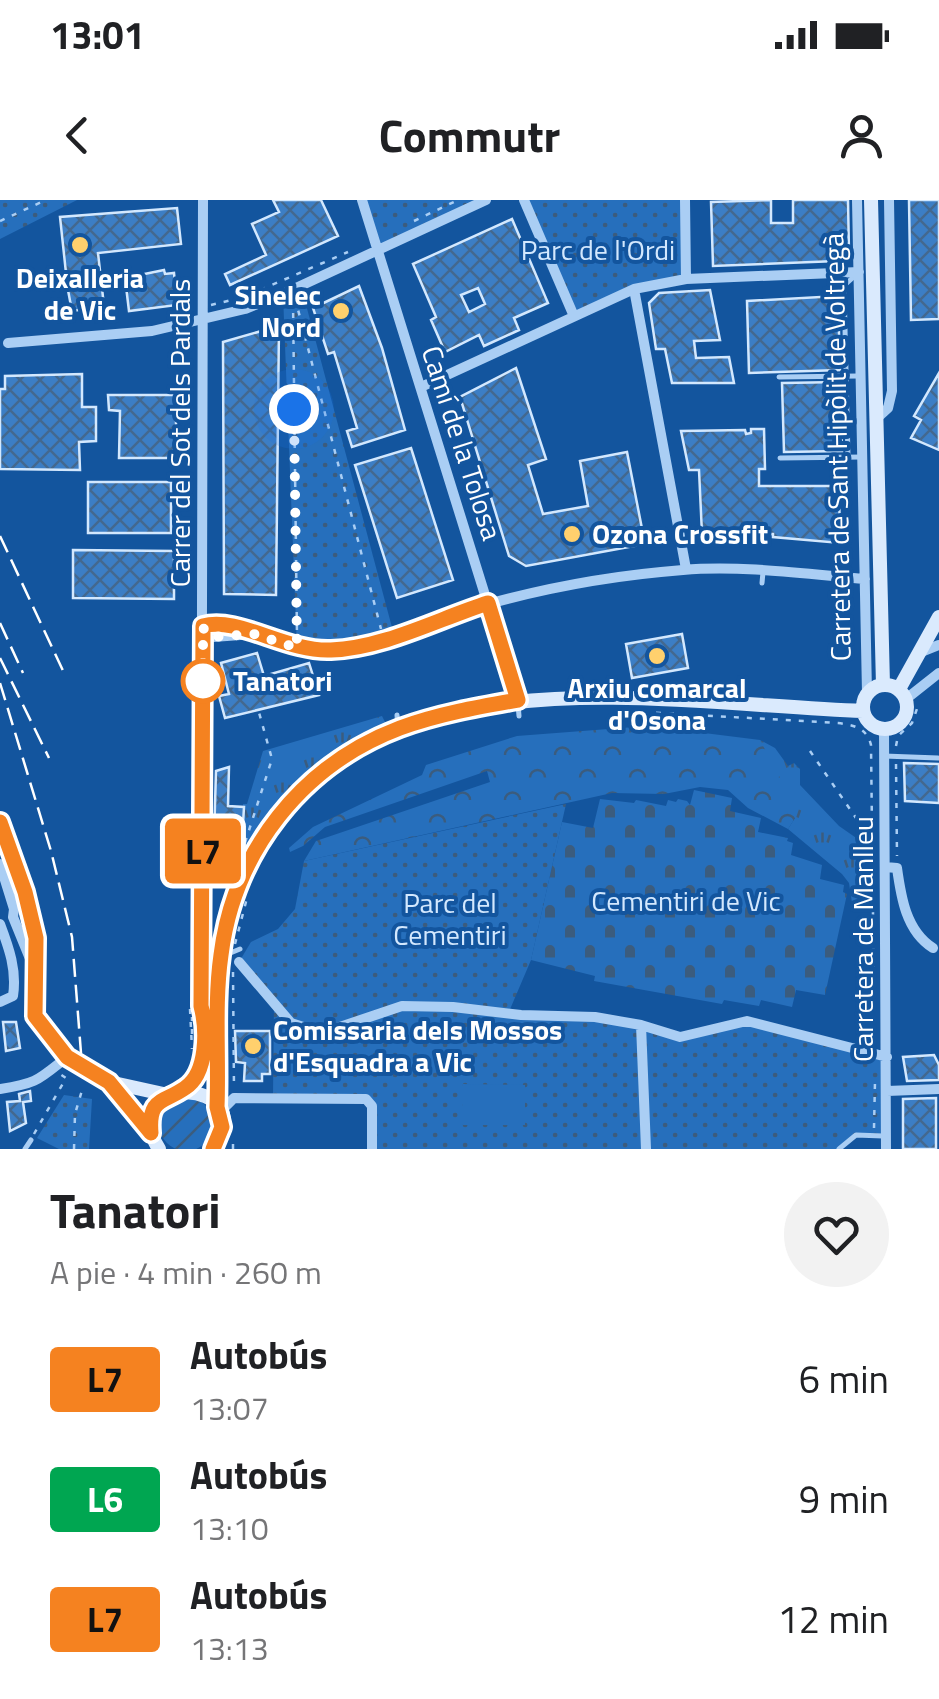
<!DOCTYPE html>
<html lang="es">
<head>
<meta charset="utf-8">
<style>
  body { margin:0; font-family:"Titillium Web",sans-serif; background:#f2f2f2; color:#202124; height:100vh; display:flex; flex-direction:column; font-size:38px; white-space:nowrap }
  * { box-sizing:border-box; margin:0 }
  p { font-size:32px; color:#757577 }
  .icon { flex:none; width:55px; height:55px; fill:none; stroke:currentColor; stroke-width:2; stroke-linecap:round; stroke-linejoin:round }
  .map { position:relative; height:949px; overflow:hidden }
  .sheet { display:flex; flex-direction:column; background:#fff; flex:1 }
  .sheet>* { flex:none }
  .badge { padding:0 20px; border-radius:8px; font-size:35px; line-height:65px }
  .you { position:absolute; width:50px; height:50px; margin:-25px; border:8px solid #fff; border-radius:50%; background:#1a73e8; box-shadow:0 0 0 15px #1a73e833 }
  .map>.badge { position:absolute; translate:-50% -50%; box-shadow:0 0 0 5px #fff }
  .round { display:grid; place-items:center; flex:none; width:105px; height:105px; border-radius:52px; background:#f2f2f2 }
  .headline { display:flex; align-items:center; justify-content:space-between; height:170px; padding:0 50px }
  h1 { font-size:48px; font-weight:700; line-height:75px }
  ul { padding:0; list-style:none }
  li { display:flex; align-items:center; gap:30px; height:120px; padding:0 50px }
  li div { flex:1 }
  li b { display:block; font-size:38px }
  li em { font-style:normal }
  li .badge { min-width:110px; font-weight:700; text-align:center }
  .status { display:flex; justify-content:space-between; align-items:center; height:70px; padding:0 50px; background:#fff; direction:ltr }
  .status svg { height:28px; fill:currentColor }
  header { display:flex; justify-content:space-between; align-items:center; height:130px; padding:0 50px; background:#fff; font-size:45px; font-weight:700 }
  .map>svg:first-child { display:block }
</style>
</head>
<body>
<div class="status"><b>13:01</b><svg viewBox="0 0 49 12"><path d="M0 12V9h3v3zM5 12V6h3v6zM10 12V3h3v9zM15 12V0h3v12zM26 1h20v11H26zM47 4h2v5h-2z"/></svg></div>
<header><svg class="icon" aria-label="back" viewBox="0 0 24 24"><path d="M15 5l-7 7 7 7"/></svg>Commutr<svg class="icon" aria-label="person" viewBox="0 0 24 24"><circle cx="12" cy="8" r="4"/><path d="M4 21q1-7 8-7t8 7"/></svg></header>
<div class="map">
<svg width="939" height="949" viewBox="0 0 939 949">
  <defs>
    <pattern id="grass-tufts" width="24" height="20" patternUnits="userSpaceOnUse" patternTransform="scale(2.5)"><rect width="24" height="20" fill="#266fbc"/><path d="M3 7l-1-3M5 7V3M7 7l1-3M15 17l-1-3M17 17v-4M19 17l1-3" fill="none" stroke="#3b5c7e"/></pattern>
    <pattern id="forest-crowns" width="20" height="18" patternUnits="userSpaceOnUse" patternTransform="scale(2.5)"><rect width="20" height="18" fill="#266fbc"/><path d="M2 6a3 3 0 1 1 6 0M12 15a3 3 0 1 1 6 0" fill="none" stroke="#3b5c7e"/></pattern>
    <pattern id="cemetery-stones" width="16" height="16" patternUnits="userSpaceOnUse" patternTransform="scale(2.5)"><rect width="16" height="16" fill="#266fbc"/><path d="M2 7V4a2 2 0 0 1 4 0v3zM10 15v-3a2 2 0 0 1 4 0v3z" fill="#3b5c7e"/></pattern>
    <pattern id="park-dots" width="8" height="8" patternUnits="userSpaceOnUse" patternTransform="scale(2.5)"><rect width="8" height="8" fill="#266fbc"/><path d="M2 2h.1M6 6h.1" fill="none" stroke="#3b5c7e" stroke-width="1.8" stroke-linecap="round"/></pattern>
    <pattern id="garden-furrows" width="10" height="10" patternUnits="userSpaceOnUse" patternTransform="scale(2.5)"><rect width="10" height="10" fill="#266fbc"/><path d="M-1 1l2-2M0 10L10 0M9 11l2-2" fill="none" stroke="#3b5c7e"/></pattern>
    <pattern id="building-cross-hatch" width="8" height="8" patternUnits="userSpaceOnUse" patternTransform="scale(2.5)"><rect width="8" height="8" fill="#3c7ec5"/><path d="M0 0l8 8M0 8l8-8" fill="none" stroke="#43688f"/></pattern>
  </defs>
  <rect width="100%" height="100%" fill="#13559e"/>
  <!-- grass -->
  <path fill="url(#grass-tufts)" d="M382 516 387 526C328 556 285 590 250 645L243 644V604H247L263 551Z
    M760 540 775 548 788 566 794 563 800 569V585L839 626 862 642V709H853L849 683 842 674 788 629 795 618C788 587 770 570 760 540Z"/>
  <!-- forest -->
  <path fill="url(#forest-crowns)" d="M648 526 760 540 796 608 795 618 788 629 748 608 728 590 700 587 664 594 612 593 304 661 316 641 490 582 487 571 325 627 303 646 290 652 289 648 313 627 422 575 426 565 517 536Z"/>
  <!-- cemetery -->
  <path fill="url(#cemetery-stones)" d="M694 590 732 598 730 611 761 618 758 632 788 638 787 641 793 643 791 655 822 665 820 679 844 685 843 692 847 694 825 795 796 790 792 807 761 800 759 806 724 800 722 804 594 781 595 776 531 760 562 622 593 628 600 599 634 603 636 600 666 606 668 600 676 602 678 599 687 601 690 605Z"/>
  <!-- park -->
  <path fill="url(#park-dots)" d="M0 0H77L0 39Z
    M362 0H486L377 49Z
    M524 0H685L686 79 634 89 573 114Z
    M301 86 394 435 336 448H297L283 94Z
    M566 604 531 760 508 814 595 817 680 837 747 821 887 857 886 936 856 935 839 949H372L366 899 273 898 274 804 239 762 251 742 278 729 295 709 304 661Z
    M64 895 92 899 89 949H59L37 938Z"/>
  <!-- garden -->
  <path fill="url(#garden-furrows)" d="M159 924a27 27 0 1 1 54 0a27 27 0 1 1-54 0Z"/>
  <!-- pitch -->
  <path fill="#266fbc" d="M463 884 525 885V925H463Z"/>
  <!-- building -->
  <path fill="url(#building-cross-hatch)" stroke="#d3e8fe" stroke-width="2.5" fill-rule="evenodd" d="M273 0H321L338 36 230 85 225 74 266 55 252 24 279 12Z
    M771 0V23H793V0H848L849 53 837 61 713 66 711 2Z
    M909 0H939V119L911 120Z
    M177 8 181 44 98 53 104 106 72 111 67 85 49 88 47 78 66 73 60 17Z
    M512 19 548 103 514 118 519 130 484 146 479 135 445 152 431 120 436 117 413 64ZM478 88 485 104 469 112 461 95Z
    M164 70 165 74 174 73 177 105 129 111 125 78Z
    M359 86 382 148 405 230 352 247 347 231 357 228 334 152 328 154 313 108Z
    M710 90 720 140 694 141 696 158 729 157 734 183H672L665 149H656L649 103 659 93Z
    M838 96 840 170 749 173 747 101Z
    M279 126 276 395 224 394 223 142Z
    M516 168 546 259 528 265 543 314 588 306 580 261 627 252 645 344 526 366 509 356 460 197Z
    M939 173V250L911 238 921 220 914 216Z
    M82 174V207H96V241L79 242 80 270 0 269V189H5V176Z
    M840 182 842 251 784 252 782 183Z
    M108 195H176V258H119L120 211 109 210Z
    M751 229H764L765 269H759V286H839L840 343 773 337V334H702L699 270H689L681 231 745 230 746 234 751 233Z
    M411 248 453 380 397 398 355 265Z
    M88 282H171V333H88Z
    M73 350 174 351V399L73 398Z
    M682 434 688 468 632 478 626 444Z
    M257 453 264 476 309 463 319 495 225 518 219 496 229 494 221 463Z
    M904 563 939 564V603L905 601Z
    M229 567 228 606 244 607 243 624H236L233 671 213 672 216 571Z
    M3 822H16L20 848 6 851Z
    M235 831H270V874H262V881H244L245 863 236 862Z
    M934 855 939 865V880L907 881 903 857Z
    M30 891 31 901 23 902 26 923 10 931 7 902 20 901 19 894Z
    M936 898V949H903V899Z"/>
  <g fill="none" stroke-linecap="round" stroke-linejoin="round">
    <!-- path -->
    <path stroke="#aacef4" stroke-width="2.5" stroke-dasharray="5 8" stroke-linecap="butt" d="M0 21 46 0
      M414 21 458 0
      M295 98 381 429
      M293 100 297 437
      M211 105 244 97 348 52
      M176 114 185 111 193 102
      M177 138 187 137 191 142
      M643 512 838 523C854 525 867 528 871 545L874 798
      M896 546 898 536 912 523 919 503
      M810 551 867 634
      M896 564 897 656
      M241 655 272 559 258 509
      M235 744 247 698
      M233 772 234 889
      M190 809 192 849
      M192 834V817
      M874 928 875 881
      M34 934 66 878 60 874
      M74 949 75 914 83 887
      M233 949V937"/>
    <!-- lane -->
    <path stroke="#aacef4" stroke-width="5" d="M844 86 848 257
      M839 90 857 74
      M779 177 858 176
      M780 258 862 257
      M762 383 763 372
      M518 504 519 516
      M397 515 398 528
      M884 556 938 558
      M223 756 240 749
      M25 949 31 940
      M839 949 856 935 883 936"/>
    <!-- street -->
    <path stroke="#aacef4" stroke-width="10" d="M203 0 201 807 204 819
      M362 0 518 501
      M524 0 573 114
      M685 0 686 79
      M857 0 867 493
      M634 89 686 369
      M8 143 152 131 245 109 283 94 486 0
      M421 187 634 89 686 79 859 72
      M876 219 888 208 892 191 889 0
      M203 425C240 415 287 455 335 450 388 444 436 417 488 404 550 387 618 375 683 370 741 365 807 374 865 379
      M203 429 213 437 254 434
      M921 452 939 445
      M906 499 939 473
      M884 529 886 949
      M0 664 14 709 13 717 33 766
      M885 667 897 668C901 697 906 731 933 748
      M0 724C9 748 17 770 13 796L0 802
      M239 762 291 823 322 833 402 806 453 807 521 815 595 817 641 825 680 837 747 821 887 857
      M641 825 646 949
      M0 889C38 883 38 880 67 857
      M887 891 939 889
      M220 912 234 898 366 899 372 906V949"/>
    <!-- secondary -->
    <path stroke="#daeafd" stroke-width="14" d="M871 0 883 485
      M863 507a22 22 0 1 1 44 0a22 22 0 1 1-44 0Z
      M899 489 939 417
      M0 622 25 693 35 738V816L67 857 109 882 168 895
      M109 882 151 933
      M184 890C208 865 204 829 210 797 218 758 225 716 241 679 340 439 659 504 863 511
      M217 907 220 783
      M159 949C109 871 265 876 213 949"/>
    <!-- rail -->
    <path stroke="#fff" stroke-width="2.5" stroke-dasharray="18 8" stroke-linecap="butt" d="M0 336 65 475
      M0 423 23 473
      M0 458 49 558
      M0 483 51 651 72 737 81 853"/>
  </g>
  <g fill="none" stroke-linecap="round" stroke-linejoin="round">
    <defs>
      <path id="line" d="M0 622 25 692 36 738 35 816 67 857 109 882 151 933C148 897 164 903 185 888 208 873 207 829 201 806L203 426C238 416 286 452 331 450 384 448 438 419 488 403L518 500C478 507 438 514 400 528 302 565 234 651 221 755 214 804 219 857 217 907L222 927 213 949"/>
    </defs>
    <!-- line casing -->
    <use href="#line" stroke="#fff" stroke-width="22"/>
    <!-- line -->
    <use href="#line" stroke="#f58220" stroke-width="15"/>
    <!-- walk -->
    <path stroke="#fff" stroke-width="10" stroke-dasharray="0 18" d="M203 481V428L213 437 254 434 297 448 294 209"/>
  </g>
  <!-- markers -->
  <g fill="#ffd06d" stroke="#13559e" stroke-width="4">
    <circle cx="80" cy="45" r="10"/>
    <circle cx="341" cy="111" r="10"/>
    <circle cx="572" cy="334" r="10"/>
    <circle cx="657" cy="456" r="10"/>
    <circle cx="253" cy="846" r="10"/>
  </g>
  <circle fill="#fff" stroke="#f58220" stroke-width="5" cx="203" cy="481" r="20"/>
  <g text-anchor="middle" stroke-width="8" stroke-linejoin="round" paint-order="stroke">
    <!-- park labels -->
    <g font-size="28" fill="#d3e8fe" stroke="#13559e">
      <text x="598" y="60">Parc de l'Ordi</text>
      <text x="686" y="711">Cementiri de Vic</text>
      <text x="450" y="713">Parc del<tspan x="450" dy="32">Cementiri</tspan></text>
    </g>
    <!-- poi labels -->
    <g font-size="28" font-weight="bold" fill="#fff" stroke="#13559e">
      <text x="80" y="88">Deixalleria<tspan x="80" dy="32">de Vic</tspan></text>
      <text x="321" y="105" text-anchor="end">Sinelec<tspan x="321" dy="32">Nord</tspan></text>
      <text x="592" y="344" text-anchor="start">Ozona Crossfit</text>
      <text x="657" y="498">Arxiu comarcal<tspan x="657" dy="32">d'Osona</tspan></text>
      <text x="273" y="840" text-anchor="start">Comissaria dels Mossos<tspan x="273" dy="32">d'Esquadra a Vic</tspan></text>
    </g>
    <!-- street labels -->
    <g font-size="28" fill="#fff" stroke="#13559e">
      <text transform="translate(180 233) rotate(-90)" y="10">Carrer del Sot dels Pardals</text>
      <text transform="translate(462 243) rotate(72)" y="10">Camí de la Tolosa</text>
      <text transform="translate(837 247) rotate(-91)" y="10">Carretera de Sant Hipòlit de Voltregà</text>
      <text transform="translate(863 739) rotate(-90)" y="10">Carretera de Manlleu</text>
    </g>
    <!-- stop labels -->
    <g font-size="28" font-weight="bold" fill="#fff" stroke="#13559e" text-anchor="start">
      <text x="233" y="491">Tanatori</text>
    </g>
  </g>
</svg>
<div class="you" style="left:294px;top:209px"></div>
<b class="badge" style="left:203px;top:651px;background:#f58220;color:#111">L7</b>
</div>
<section class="sheet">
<div class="headline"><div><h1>Tanatori</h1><p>A pie · 4 min · 260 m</p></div><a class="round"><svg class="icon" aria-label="heart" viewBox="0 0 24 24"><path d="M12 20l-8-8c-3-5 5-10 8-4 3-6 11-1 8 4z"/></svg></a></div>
<ul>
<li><span class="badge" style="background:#f58220;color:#111">L7</span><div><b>Autobús</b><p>13:07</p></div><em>6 min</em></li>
<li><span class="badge" style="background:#00a651;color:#fff">L6</span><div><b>Autobús</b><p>13:10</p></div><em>9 min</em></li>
<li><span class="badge" style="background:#f58220;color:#111">L7</span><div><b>Autobús</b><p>13:13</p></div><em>12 min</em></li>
</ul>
</section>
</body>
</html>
